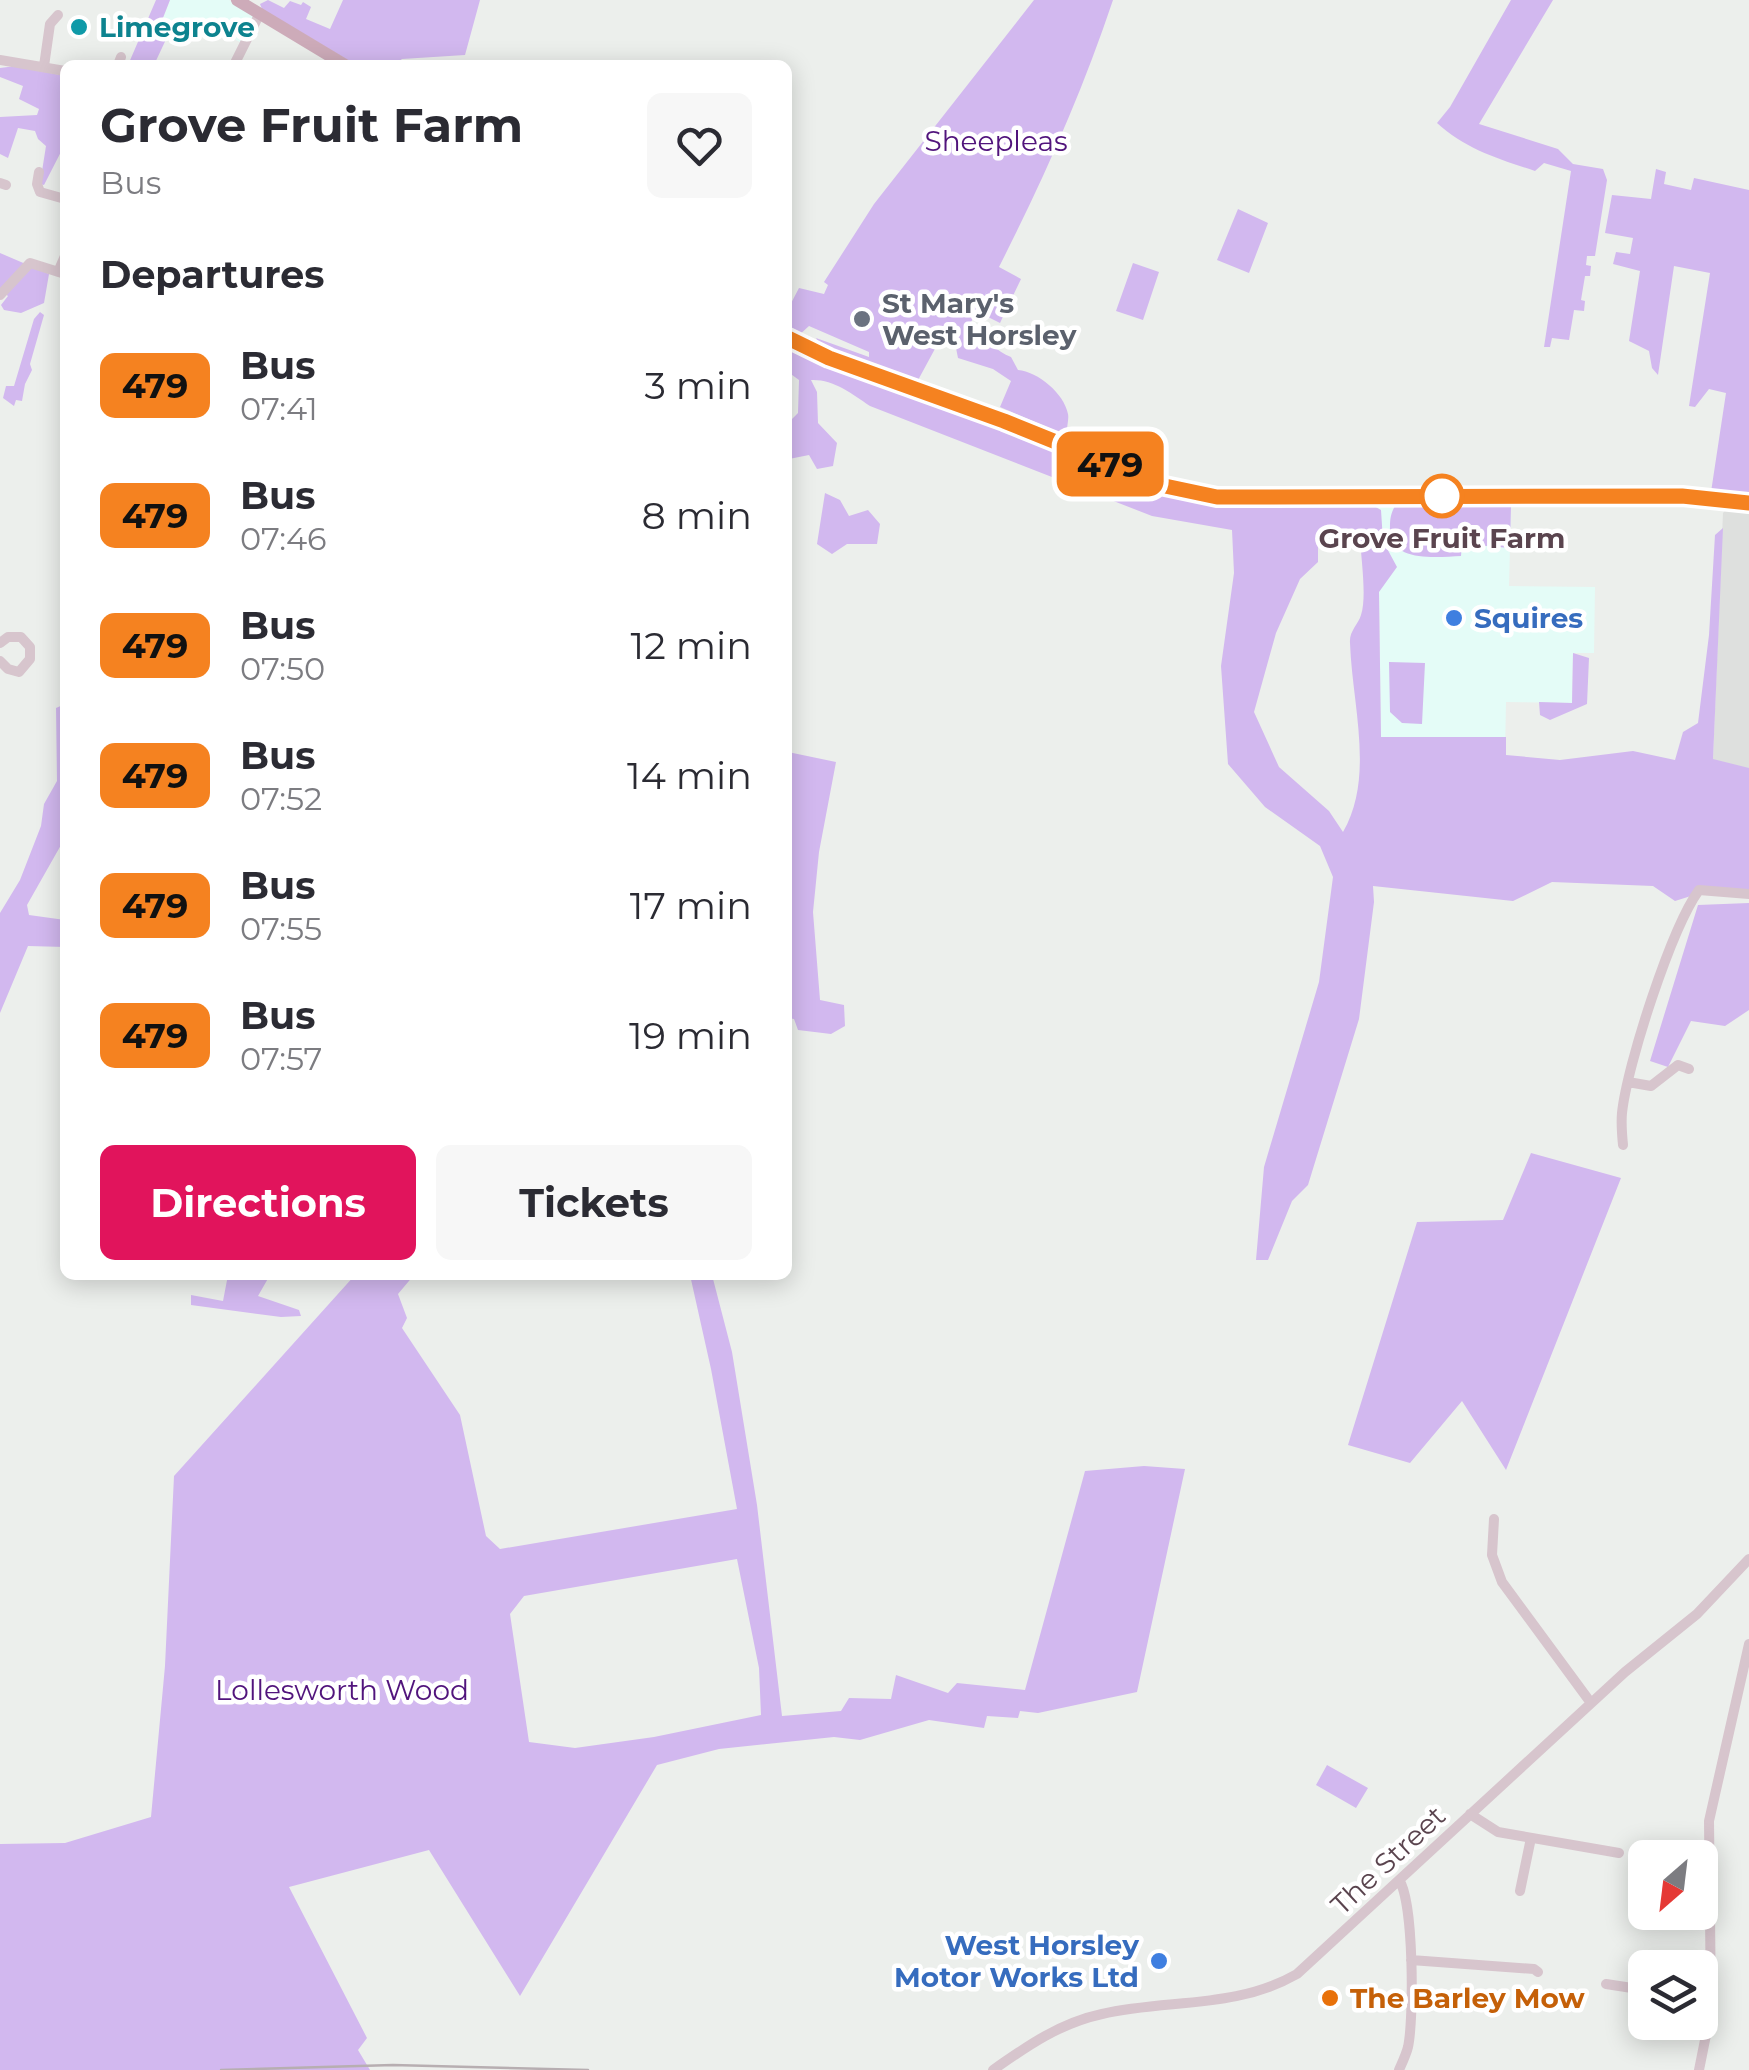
<!DOCTYPE html>
<html lang="en">
<head>
<meta charset="utf-8">
<style>
  body { margin:0; font-family:Montserrat,sans-serif; background:#f7f7f7; color:#2b2b33; height:100vh; display:flex; flex-direction:column; font-size:38px; white-space:nowrap }
  * { box-sizing:border-box; margin:0 }
  p { font-size:32px; color:#7c7c81 }
  .icon { flex:none; width:55px; height:55px; fill:none; stroke:currentColor; stroke-width:2; stroke-linecap:round; stroke-linejoin:round }
  .map { position:relative; flex:1; overflow:hidden }
  .sheet { position:absolute; left:60px; top:60px; width:732px; height:1220px; display:flex; flex-direction:column; background:#fff; border-radius:15px; box-shadow:0 5px 25px #0003 }
  .sheet>* { flex:none }
  .badge { padding:0 20px; border-radius:15px; font-size:35px; line-height:65px }
  .needle { width:65px; rotate:208deg }
  .tools { position:absolute; left:1628px; top:1840px; display:grid; gap:20px }
  .tools a { display:grid; place-items:center; width:90px; height:90px; border-radius:15px; background:#fff; box-shadow:0 5px 25px #0003; font-size:50px }
  .map>.badge { position:absolute; translate:-50% -50%; box-shadow:0 0 0 5px #fff }
  h2 { padding:0 40px; font-size:38px; line-height:90px }
  .round { display:grid; place-items:center; flex:none; width:105px; height:105px; border-radius:15px; background:#f7f7f7 }
  .head { display:flex; align-items:center; justify-content:space-between; height:170px; padding:0 40px }
  h1 { font-size:48px; font-weight:700; line-height:75px }
  .primary-button { display:flex; gap:20px; margin-top:auto; padding:20px 40px }
  .primary-button a { flex:1; height:115px; border-radius:15px; background:#e1145c; color:#fff; font-size:40px; font-weight:700; line-height:115px; text-align:center }
  .primary-button a+a { background:#f7f7f7; color:#2b2b33 }
  ul { padding:0; list-style:none }
  li { display:flex; align-items:center; gap:30px; height:130px; padding:0 40px }
  li div { flex:1 }
  li b { display:block; font-size:38px }
  li em { font-style:normal }
  li .badge { min-width:110px; font-weight:700; text-align:center }
  .map>svg:first-child { display:block }
</style>
</head>
<body>
<div class="map">
<svg width="1749" height="2070" viewBox="0 0 1749 2070">
  <rect width="100%" height="100%" fill="#ecefec"/>
  <!-- commercial -->
  <path fill="#e4fcf7" d="M170 0H229L255 15 240 42 197 21 186 42 159 28Z
    M1374 506 1511 507 1509 586 1595 587 1594 653H1573L1572 703 1506 702 1505 754 1381 737 1379 591Z"/>
  <!-- education -->
  <path fill="#dee0de" d="M1730 505 1749 508V894L1713 759 1723 513Z"/>
  <!-- green -->
  <path fill="#d2b8ef" fill-rule="evenodd" d="M156 0H170L159 28 169 33 154 65H128Z
    M268 0 284 8 290 1 301 5 303 2 311 7 306 19 330 29 343 0H480L465 55 402 59 394 65H356L262 9 260 4Z
    M1034 0H1113C1082 93 1043 180 999 267L1021 279 1000 323 978 312 987 291 967 330C985 337 997 352 1011 357L1018 370C1038 372 1064 393 1068 414 1069 419 1067 425 1067 431L1063 434 1000 407 1011 381 993 369 958 358 956 348 961 341 943 334 917 382 822 349 816 338 869 357V352L809 326 798 336 788 331V309L799 288 824 294 828 285 824 282 874 204Z
    M1511 0H1553L1479 124 1558 149 1573 164 1603 169 1607 180 1595 256H1587L1586 265 1591 266 1590 276H1585L1581 300 1585 301 1584 311 1574 310 1569 340 1552 338 1550 347H1544L1571 171 1544 163 1535 171C1499 159 1465 149 1437 123L1450 107Z
    M16 66 65 76V144L44 185 40 184 46 146 38 139 35 131 18 128 8 158 0 154V117L37 115 39 109 19 99 23 86 0 77V68Z
    M1656 169 1666 172 1664 184 1691 190 1694 178 1749 190V497L1711 492 1726 393 1709 389 1695 407 1689 406 1710 273 1674 266 1658 375 1652 368 1649 351 1629 341 1640 271 1613 264 1616 252 1630 254 1633 238 1605 233 1612 195 1651 199Z
    M1238 209 1268 223 1249 273 1217 260Z
    M0 253 49 274 44 303 21 313 4 310 1 305 8 296 0 290Z
    M1133 263 1159 272 1143 320 1116 311Z
    M40 312 44 315 30 364 32 370 25 384 22 401 16 400 14 406 3 398 6 386H14L34 319Z
    M788 348 853 376 1056 449 1167 494 1216 505 1374 506 1381 510 1383 541 1397 567 1379 592 1381 737H1506V755L1560 760 1633 751 1675 760 1683 732 1698 723 1709 635 1715 535 1723 528 1713 759 1749 768V894L1710 890 1675 901 1653 886 1552 882 1513 901 1373 886 1374 902 1359 1019 1308 1185 1292 1201 1268 1260H1256L1264 1167 1319 982 1333 877 1320 846 1265 807 1228 764 1221 666 1234 573 1232 530 1152 516 870 406C851 393 833 379 811 380L817 392 818 423 837 443 833 466 817 469 809 455 789 459 788 423 798 413 799 380 788 372ZM1318 533 1360 538C1361 558 1367 597 1361 615 1358 625 1349 631 1350 643 1352 704 1375 777 1343 832L1329 811 1279 767 1254 712 1276 633 1300 579 1318 562Z
    M825 493 840 500 849 516 868 510 880 524 877 544H847L832 554 817 544Z
    M1395 506 1511 507 1510 548 1462 544 1461 556C1437 557 1391 563 1390 530 1390 520 1390 515 1395 506Z
    M1573 653 1589 658 1587 704 1550 720 1540 715 1539 702 1572 703Z
    M1389 662 1425 663 1422 724 1402 723 1390 712Z
    M65 704V825L61 845 27 905 29 915 65 920V947L28 946 0 1013V913L20 880 41 826 44 804 57 781 56 708Z
    M788 752 836 762 819 852 813 912 820 1000 844 1005 845 1026 831 1034 798 1030 794 1019 788 1018Z
    M1749 903V1010L1725 1026 1691 1021 1668 1067 1650 1061 1698 905Z
    M1531 1153 1621 1178 1506 1470 1462 1401 1410 1463 1348 1445 1417 1222 1503 1220Z
    M228 1275H270L258 1296 299 1310 301 1316 281 1317 191 1305V1295L223 1301Z
    M355 1275H414L398 1294 407 1318 402 1328 460 1415 486 1536 500 1549 737 1509 711 1369 690 1275H712L732 1352 757 1505 782 1716 841 1711 849 1698 891 1699 896 1675 948 1693 957 1683 1025 1690 1085 1471 1144 1466 1185 1469 1137 1692 1038 1713 1020 1711 1018 1718 987 1716 984 1728 929 1720 860 1740 834 1737 719 1749 657 1765 520 1996 429 1850 289 1887 367 2038 358 2050 370 2070H0V1844L65 1843 151 1817 165 1666 174 1476ZM737 1559 759 1668 761 1715 654 1737 575 1748 529 1742 510 1614 524 1596Z
    M1327 1765 1368 1788 1356 1808 1316 1785Z"/>
  <g fill="none" stroke-linecap="round" stroke-linejoin="round">
    <!-- minor -->
    <path stroke="#d7c5cd" stroke-width="10" d="M0 60 65 71
      M118 65 121 57
      M234 65 260 13
      M44 66 50 24 58 15
      M39 172 37 184 40 192 65 199
      M0 183 6 185
      M58 272 65 256
      M0 295 30 263 65 274
      M0 643 8 637H21L30 647V659L19 672 8 669 0 661
      M1628 1082 1651 1086 1678 1065 1689 1069
      M1623 1145C1622 1135 1621 1124 1622 1113 1627 1065 1671 929 1699 890L1749 894
      M1494 1519 1492 1555 1502 1582 1591 1703
      M1470 1814 1498 1832 1619 1853
      M1399 1880C1414 1901 1414 2020 1408 2047 1406 2055 1402 2063 1399 2070
      M1520 1891 1531 1838
      M1411 1960 1534 1969 1538 1972
      M1606 1984 1645 1990
      M993 2070C1027 2046 1060 2023 1102 2014 1168 1999 1236 2009 1297 1974L1625 1672 1697 1614 1749 1559
      M1699 2070 1711 2010 1709 1821 1749 1644"/>
    <!-- major -->
    <path stroke="#cdabb9" stroke-width="12" d="M237 0 345 65
      M788 338 829 358 1004 421 1165 486 1217 497 1682 496 1749 503"/>
    <!-- rail -->
    <path stroke="#b7aeb1" stroke-width="2.5" d="M221 2070 393 2065 588 2070"/>
  </g>
  <g fill="none" stroke-linecap="round" stroke-linejoin="round">
    <defs>
      <path id="line" d="M788 338 829 358 1004 421 1165 486 1217 497 1682 496 1749 503"/>
    </defs>
    <!-- line casing -->
    <use href="#line" stroke="#fff" stroke-width="22"/>
    <!-- line -->
    <use href="#line" stroke="#f58220" stroke-width="15"/>
  </g>
  <!-- markers -->
  <circle fill="#0f9aa8" stroke="#fff" stroke-width="4" cx="79" cy="27" r="10"/>
  <circle fill="#6b7280" stroke="#fff" stroke-width="4" cx="862" cy="319" r="10"/>
  <circle fill="#fff" stroke="#f58220" stroke-width="5" cx="1442" cy="496" r="20"/>
  <g fill="#3f7fe0" stroke="#fff" stroke-width="4">
    <circle cx="1454" cy="618" r="10"/>
    <circle cx="1159" cy="1961" r="10"/>
  </g>
  <circle fill="#e8710a" stroke="#fff" stroke-width="4" cx="1330" cy="1998" r="10"/>
  <g text-anchor="middle" stroke-width="9" stroke-linejoin="round" paint-order="stroke">
    <!-- culture labels -->
    <g font-size="28" font-weight="bold" fill="#0d838f" stroke="#fff" text-anchor="start">
      <text x="99" y="37">Limegrove</text>
    </g>
    <!-- park labels -->
    <g font-size="28" fill="#51147c" stroke="#fff">
      <text x="996" y="151">Sheepleas</text>
      <text x="342" y="1700">Lollesworth Wood</text>
    </g>
    <!-- worship labels -->
    <g font-size="28" font-weight="bold" fill="#5b616d" stroke="#fff" text-anchor="start">
      <text x="882" y="313">St Mary's<tspan x="882" dy="32">West Horsley</tspan></text>
    </g>
    <!-- stop labels -->
    <g font-size="28" font-weight="bold" fill="#5a444e" stroke="#fff">
      <text x="1442" y="548">Grove Fruit Farm</text>
    </g>
    <!-- shop labels -->
    <g font-size="28" font-weight="bold" fill="#366cbe" stroke="#fff" text-anchor="start">
      <text x="1474" y="628">Squires</text>
      <text x="1139" y="1955" text-anchor="end">West Horsley<tspan x="1139" dy="32">Motor Works Ltd</tspan></text>
    </g>
    <!-- street labels -->
    <g font-size="28" fill="#5a444e" stroke="#fff">
      <text transform="translate(1388 1860) rotate(-43)" y="10">The Street</text>
    </g>
    <!-- food labels -->
    <g font-size="28" font-weight="bold" fill="#c56008" stroke="#fff" text-anchor="start">
      <text x="1350" y="2008">The Barley Mow</text>
    </g>
  </g>
</svg>
<div class="tools">
<a><svg class="needle" viewBox="-14 -14 28 28"><path d="M0-13l5 13h-10z" fill="#e53935"/><path d="M0 13l5-13h-10z" fill="#7c7c81"/></svg></a>
<a><svg class="icon" aria-label="layers" viewBox="0 0 24 24"><path d="M12 4l9 5-9 5-9-5zM3 14l9 5 9-5"/></svg></a>
</div>
<b class="badge" style="left:1110px;top:464px;background:#f58220;color:#111">479</b>
<section class="sheet">
<div class="head"><div><h1>Grove Fruit Farm</h1><p>Bus</p></div><a class="round"><svg class="icon" aria-label="heart" viewBox="0 0 24 24"><path d="M12 20l-8-8c-3-5 5-10 8-4 3-6 11-1 8 4z"/></svg></a></div>
<h2>Departures</h2>
<ul>
<li><span class="badge" style="background:#f58220;color:#111">479</span><div><b>Bus</b><p>07:41</p></div><em>3 min</em></li>
<li><span class="badge" style="background:#f58220;color:#111">479</span><div><b>Bus</b><p>07:46</p></div><em>8 min</em></li>
<li><span class="badge" style="background:#f58220;color:#111">479</span><div><b>Bus</b><p>07:50</p></div><em>12 min</em></li>
<li><span class="badge" style="background:#f58220;color:#111">479</span><div><b>Bus</b><p>07:52</p></div><em>14 min</em></li>
<li><span class="badge" style="background:#f58220;color:#111">479</span><div><b>Bus</b><p>07:55</p></div><em>17 min</em></li>
<li><span class="badge" style="background:#f58220;color:#111">479</span><div><b>Bus</b><p>07:57</p></div><em>19 min</em></li>
</ul>
<div class="primary-button"><a>Directions</a><a>Tickets</a></div>
</section>
</div>
</body>
</html>
